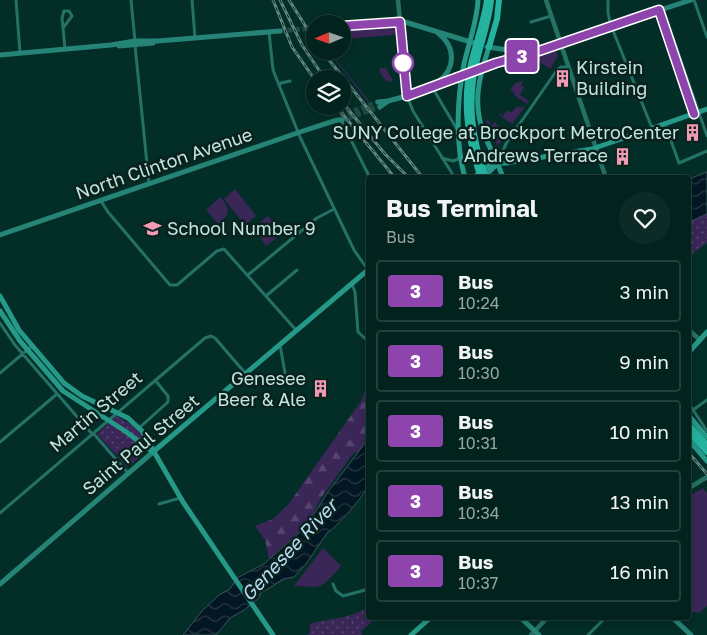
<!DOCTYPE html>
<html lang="en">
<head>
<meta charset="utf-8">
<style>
  body { margin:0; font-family:"Golos Text",sans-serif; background:#0c2a26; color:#f1f3f6; height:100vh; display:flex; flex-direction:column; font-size:19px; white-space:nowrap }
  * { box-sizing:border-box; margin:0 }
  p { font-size:16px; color:#96a4a4 }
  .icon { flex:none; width:28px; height:28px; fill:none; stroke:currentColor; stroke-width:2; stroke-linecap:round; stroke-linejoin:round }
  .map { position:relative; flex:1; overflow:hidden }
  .details { position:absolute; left:366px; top:175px; width:325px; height:445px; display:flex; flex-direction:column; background:#02221d; border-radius:5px; box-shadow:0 2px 8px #0003,0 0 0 1px #233f3b }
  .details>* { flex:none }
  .badge { padding:0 10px; border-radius:4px; font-size:18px; line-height:32px }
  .needle { width:32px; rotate:268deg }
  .tools { position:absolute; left:306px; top:15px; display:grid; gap:10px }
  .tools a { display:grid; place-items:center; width:45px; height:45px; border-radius:50%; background:#02221d; box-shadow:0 2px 8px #0003,0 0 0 1px #233f3b; font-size:25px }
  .map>.badge { position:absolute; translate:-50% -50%; box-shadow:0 0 0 2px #fff }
  .round { display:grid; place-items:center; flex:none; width:52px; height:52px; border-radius:26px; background:#0c2a26 }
  .summary { display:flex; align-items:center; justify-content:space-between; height:85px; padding:0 20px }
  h1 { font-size:24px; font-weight:700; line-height:38px }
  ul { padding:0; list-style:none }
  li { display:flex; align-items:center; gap:15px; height:62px; margin:0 10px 8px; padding:0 10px; border:2px solid #233f3b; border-radius:5px }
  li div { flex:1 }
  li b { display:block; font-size:19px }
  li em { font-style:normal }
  li .badge { min-width:55px; font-weight:700; text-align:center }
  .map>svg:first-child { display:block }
</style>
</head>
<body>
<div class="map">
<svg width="707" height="635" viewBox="0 0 707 635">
  <defs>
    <pattern id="forest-firs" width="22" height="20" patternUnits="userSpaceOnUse" patternTransform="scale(1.25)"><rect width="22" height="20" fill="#3b2658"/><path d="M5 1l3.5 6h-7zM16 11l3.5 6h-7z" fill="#564570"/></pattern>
    <pattern id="park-dots" width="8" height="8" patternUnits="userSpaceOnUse" patternTransform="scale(1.25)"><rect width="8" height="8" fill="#3b2658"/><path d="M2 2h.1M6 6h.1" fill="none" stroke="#564570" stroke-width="1.8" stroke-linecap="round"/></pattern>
    <pattern id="water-waves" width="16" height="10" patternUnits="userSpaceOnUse" patternTransform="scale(1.25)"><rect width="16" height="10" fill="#031623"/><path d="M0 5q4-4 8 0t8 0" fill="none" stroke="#263842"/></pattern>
  </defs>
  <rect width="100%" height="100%" fill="#032d27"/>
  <!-- green -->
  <path fill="#3b2658" d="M394 26 396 32 394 35 347 39 343 42V30Z
    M556 50 558 56 550 69 541 63 538 57Z
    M328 51H341L342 58 338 53 334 57 369 101 368 102Z
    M380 68H386L392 79V82L386 81 379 71Z
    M523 81 521 85 524 87 520 95 529 101 527 104 514 95 515 93 510 91 515 83Z
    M517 106 521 108 523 106 525 107 512 124 499 115 500 114 503 116 507 110 511 113Z
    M485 119 490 122 491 127 494 122 507 133 498 146Z
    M235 189 256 216 245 225 224 199Z
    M220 197C231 208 230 215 218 224L206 210Z
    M268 216 283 233 266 246 257 233 260 222Z
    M703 488 707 493V606L699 613 689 611V496Z
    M323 548 341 566C319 590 325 587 294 586Z"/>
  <!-- forest -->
  <path fill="url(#forest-firs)" d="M369 380V438L366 440 361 451 354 453 349 459 321 498 309 522 269 559 265 540 255 526 273 519 288 505 361 401Z"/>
  <!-- park -->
  <path fill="url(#park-dots)" d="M707 214V243L689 256V222Z
    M116 416 137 427 149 445 143 455 127 467 97 434Z
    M369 606V618H376L361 631 362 635H306L310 633V624C330 618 352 619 369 606Z"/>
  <!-- water -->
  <path fill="url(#water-waves)" stroke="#3c545b" d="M707 172V214L689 222V179Z
    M369 438C369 448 371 478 368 486 364 496 336 528 327 533L306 564 294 577 284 579 261 593 259 598 244 610 230 618 216 635H183L202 611 219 595 230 589 237 578 264 564 300 532 309 522 328 492Z"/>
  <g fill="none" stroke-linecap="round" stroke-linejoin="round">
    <!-- secondary-tunnel -->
    <path stroke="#204942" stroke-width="5" stroke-dasharray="5 2.5" stroke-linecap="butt" d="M280 31 315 28
      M340 116 378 102
      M342 120 380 107"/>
    <!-- minor -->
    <path stroke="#257165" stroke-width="3" d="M16 0 20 53
      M131 0 135 41
      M192 0 195 38
      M608 0V12L610 23 652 128
      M694 0 707 37
      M663 9 707 136
      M531 22 551 16
      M63 28 72 16 69 11H64L62 18 65 49
      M269 32 273 70 300 137 354 250 368 270
      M135 45 149 184
      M279 86 281 83 290 81
      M432 87 458 131
      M407 96 413 111 455 178
      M341 120 370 178
      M665 124 679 163 707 151
      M442 158 453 161 458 159 460 155
      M498 161 507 142 557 70 561 67H568
      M101 201 108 212 170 285H177L217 251 224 249 296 330
      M248 275 317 218 334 209
      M352 284 355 292 358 332 369 342
      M266 296 297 270
      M0 323 15 345 92 434
      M280 345 287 384
      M0 373 32 346
      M689 404 707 431
      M693 410 707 400
      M139 428 168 402V396L155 380
      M93 433 128 473
      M0 442 57 394
      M159 504 180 498
      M0 513 205 338 211 336 215 338 246 374
      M333 584 336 591 343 596 369 589
      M588 635 605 618"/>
    <!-- tertiary -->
    <path stroke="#257165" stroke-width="4.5" d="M398 0 407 96
      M546 0 606 178
      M689 330 700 340
      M689 488 707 477
      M531 635 547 618"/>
    <!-- secondary -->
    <path stroke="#258476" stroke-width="5" d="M342 26 405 22 474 43
      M438 33C456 47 456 68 438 82
      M119 46 153 43
      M487 47 515 51 535 50
      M0 55 111 45 135 41H158L280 31
      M378 102 388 101 403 97C498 62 594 32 691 0
      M380 107 388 101
      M0 235 303 131 337 120H342
      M0 584 153 452
      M521 618 539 635
      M673 618 691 635"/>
    <!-- primary -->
    <path stroke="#259888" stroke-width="5" d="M489 47C479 77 472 104 484 134 490 149 498 162 503 178
      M484 177 498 163
      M465 178C455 144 457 98 464 64 469 42 477 22 478 0
      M473 178 492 163H507L592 149 707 109
      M0 296 19 330 64 383 82 396 128 418 142 431 183 502 273 635
      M0 311 20 341 63 391 125 431 153 452
      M689 352 707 332
      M689 416 707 437
      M689 440 707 461
      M153 452 369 269
      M411 635 430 618"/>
    <!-- motorway -->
    <path stroke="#25b29f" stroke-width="6" d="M489 47 497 19 499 0
      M481 178C468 140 462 103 471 64 476 42 484 22 487 0
      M486 178C472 139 467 104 476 64 481 42 489 22 491 0
      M689 425 707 445
      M689 432 707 452"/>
    <defs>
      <path id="rail" d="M273 0 292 47 315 80
        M280 0 302 45 325 79
        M289 0 315 41
        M322 51 423 178
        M342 102 385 154 409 178
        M336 106 395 178
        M689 453 707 474"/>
    </defs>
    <!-- rail casing -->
    <use href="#rail" stroke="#5f867f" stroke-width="3"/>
    <!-- rail -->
    <use href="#rail" stroke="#0a211d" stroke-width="1" stroke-dasharray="4" stroke-linecap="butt"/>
  </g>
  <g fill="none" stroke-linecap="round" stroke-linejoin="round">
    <defs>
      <path id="line" d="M342 26 400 22 407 96 496 63 533 53 659 10 694 114"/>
    </defs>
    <!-- line casing -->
    <use href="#line" stroke="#fff" stroke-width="11"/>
    <!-- line -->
    <use href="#line" stroke="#8e44ad" stroke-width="8"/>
  </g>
  <!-- icons -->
  <defs>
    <symbol id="building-bare" viewBox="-9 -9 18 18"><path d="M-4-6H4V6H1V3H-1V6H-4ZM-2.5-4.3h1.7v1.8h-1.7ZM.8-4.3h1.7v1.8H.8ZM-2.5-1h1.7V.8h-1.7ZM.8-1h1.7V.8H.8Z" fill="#f19ab3" stroke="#0a211d" stroke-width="2.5" paint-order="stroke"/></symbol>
    <symbol id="school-bare" viewBox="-9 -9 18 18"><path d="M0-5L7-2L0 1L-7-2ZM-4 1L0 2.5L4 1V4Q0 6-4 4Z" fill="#f19ab3" stroke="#0a211d" stroke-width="2.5" paint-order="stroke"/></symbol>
  </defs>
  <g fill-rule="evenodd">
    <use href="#building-bare" x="550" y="66" width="25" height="25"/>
    <use href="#building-bare" x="680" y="120" width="25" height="25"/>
    <use href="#building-bare" x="610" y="144" width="25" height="25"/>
    <use href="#school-bare" x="140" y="216" width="25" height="25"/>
    <use href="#building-bare" x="308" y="376" width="25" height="25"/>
  </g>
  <!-- markers -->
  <circle fill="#fff" stroke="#8e44ad" stroke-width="2.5" cx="403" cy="63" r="10"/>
  <g text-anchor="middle" stroke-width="5" stroke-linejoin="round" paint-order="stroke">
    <!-- poi labels -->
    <g font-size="18" fill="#c2e5de" stroke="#0a211d" text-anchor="end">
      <text x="576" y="74" text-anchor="start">Kirstein<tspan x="576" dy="21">Building</tspan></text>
      <text x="679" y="139">SUNY College at Brockport MetroCenter</text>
      <text x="608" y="162">Andrews Terrace</text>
      <text x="167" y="235" text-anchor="start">School Number 9</text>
      <text x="306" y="385">Genesee<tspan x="306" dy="21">Beer &amp; Ale</tspan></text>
    </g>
    <!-- street labels -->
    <g font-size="18" fill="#c2e5de" stroke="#0a211d">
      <text transform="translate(164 164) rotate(-19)" y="6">North Clinton Avenue</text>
      <text transform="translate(96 412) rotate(-40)" y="6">Martin Street</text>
      <text transform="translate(141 445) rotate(-40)" y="6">Saint Paul Street</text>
    </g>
    <!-- water labels -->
    <g font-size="19" font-style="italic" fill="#b8daf3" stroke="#0a211d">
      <text transform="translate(289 550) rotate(-47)" y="7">Genesee River</text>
    </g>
  </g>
</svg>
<div class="tools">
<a><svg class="needle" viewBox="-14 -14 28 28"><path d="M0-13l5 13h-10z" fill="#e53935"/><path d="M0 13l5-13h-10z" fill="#96a4a4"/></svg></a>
<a><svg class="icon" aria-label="layers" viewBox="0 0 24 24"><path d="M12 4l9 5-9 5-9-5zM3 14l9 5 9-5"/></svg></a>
</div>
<b class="badge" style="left:522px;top:56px;background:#8e44ad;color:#fff">3</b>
<section class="details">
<div class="summary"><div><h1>Bus Terminal</h1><p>Bus</p></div><a class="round"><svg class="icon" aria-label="heart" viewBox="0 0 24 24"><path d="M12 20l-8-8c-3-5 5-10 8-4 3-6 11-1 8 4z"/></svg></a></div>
<ul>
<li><span class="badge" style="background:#8e44ad;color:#fff">3</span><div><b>Bus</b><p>10:24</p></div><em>3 min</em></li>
<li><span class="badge" style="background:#8e44ad;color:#fff">3</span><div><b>Bus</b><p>10:30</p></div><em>9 min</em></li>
<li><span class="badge" style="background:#8e44ad;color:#fff">3</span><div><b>Bus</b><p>10:31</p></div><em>10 min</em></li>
<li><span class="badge" style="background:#8e44ad;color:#fff">3</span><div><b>Bus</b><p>10:34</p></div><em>13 min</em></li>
<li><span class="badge" style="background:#8e44ad;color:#fff">3</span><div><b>Bus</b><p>10:37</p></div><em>16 min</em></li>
</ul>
</section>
</div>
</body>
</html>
